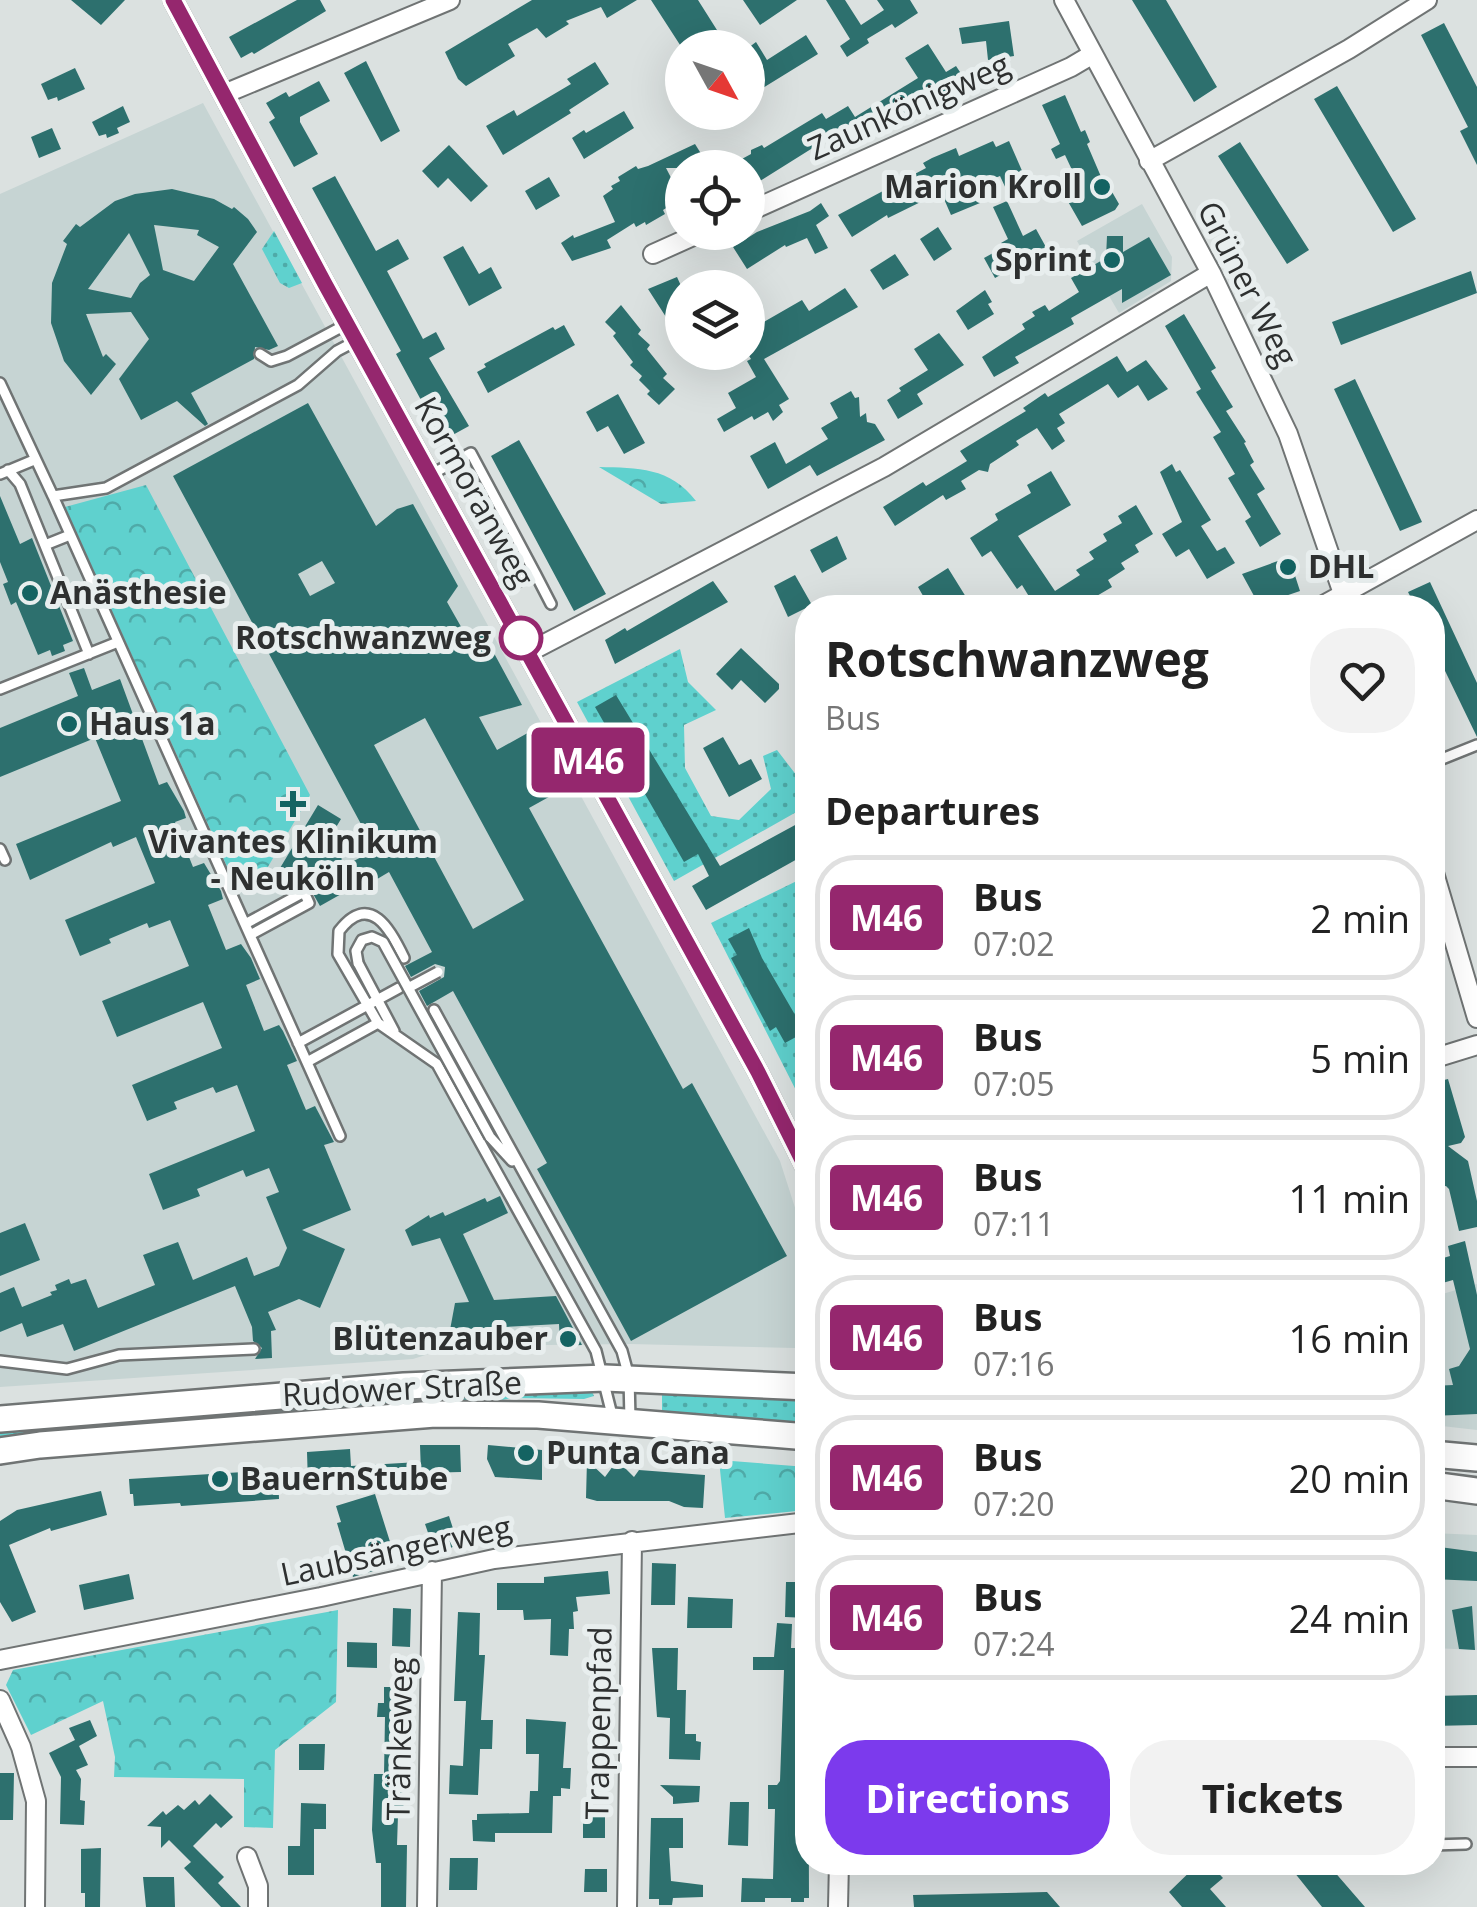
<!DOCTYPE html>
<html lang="en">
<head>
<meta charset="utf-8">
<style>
  body { margin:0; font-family:"Open Sans",sans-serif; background:#f2f2f2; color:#222; height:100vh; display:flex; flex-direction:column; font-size:38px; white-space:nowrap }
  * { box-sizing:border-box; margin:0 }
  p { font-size:32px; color:#767676 }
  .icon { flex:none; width:55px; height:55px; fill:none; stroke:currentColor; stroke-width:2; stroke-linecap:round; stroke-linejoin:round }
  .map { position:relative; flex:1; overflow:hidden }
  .sheet { position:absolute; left:795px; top:595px; width:650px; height:1280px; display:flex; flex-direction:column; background:#fff; border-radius:40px; box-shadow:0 10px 40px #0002 }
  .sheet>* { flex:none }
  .badge { padding:0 20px; border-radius:8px; font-size:35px; line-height:65px }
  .needle { width:65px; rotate:130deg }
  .buttons { position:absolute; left:665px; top:30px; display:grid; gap:20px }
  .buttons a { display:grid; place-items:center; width:100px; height:100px; border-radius:50%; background:#fff; box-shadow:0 10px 40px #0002; font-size:50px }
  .map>.badge { position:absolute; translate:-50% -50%; box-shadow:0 0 0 5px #fff }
  h2 { padding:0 30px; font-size:38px; line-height:90px }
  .round { display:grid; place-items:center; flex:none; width:105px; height:105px; border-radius:40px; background:#f2f2f2 }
  .summary { display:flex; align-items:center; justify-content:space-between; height:170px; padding:0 30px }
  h1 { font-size:48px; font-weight:700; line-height:75px }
  .primary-button { display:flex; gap:20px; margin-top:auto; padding:20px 30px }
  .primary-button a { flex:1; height:115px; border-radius:40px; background:#7c3aed; color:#fff; font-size:40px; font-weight:700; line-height:115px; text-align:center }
  .primary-button a+a { background:#f2f2f2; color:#222 }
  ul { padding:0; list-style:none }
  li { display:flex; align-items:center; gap:30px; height:125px; margin:0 20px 15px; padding:0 10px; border:5px solid #e0e0e0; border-radius:40px }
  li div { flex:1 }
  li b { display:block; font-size:38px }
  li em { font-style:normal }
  li .badge { min-width:110px; font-weight:700; text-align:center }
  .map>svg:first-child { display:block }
</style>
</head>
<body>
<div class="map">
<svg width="1477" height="1907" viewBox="0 0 1477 1907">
  <defs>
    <pattern id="grass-dots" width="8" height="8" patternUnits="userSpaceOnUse" patternTransform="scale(2.5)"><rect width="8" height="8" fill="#5fd1ce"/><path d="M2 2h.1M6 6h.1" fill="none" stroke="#4faaa8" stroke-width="1.8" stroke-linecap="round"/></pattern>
    <pattern id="park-crowns" width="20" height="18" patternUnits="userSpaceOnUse" patternTransform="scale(2.5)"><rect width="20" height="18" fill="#5fd1ce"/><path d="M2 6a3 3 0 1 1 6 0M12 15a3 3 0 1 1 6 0" fill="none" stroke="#4faaa8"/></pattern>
  </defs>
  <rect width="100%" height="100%" fill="#dbe1e0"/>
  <!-- built -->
  <path fill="#c6d4d3" d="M203 103 780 1161 807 1245V1340L795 1348 630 1344 468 1346 441 1350 413 1359 0 1387V194Z
    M1142 204 1172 257 1171 281 1119 313 1077 241Z
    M1477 1284V1430L1433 1425 1432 1297Z
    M1432 1533 1477 1535V1650L1433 1648Z"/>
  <!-- grass -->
  <path fill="url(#grass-dots)" d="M274 231 302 283 289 288 280 283 262 249Z
    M680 649 688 682 716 710 684 725 685 768 711 816 739 820 771 789 763 756 777 750 807 789V806L674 881 577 702Z
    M807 876V1112L711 923Z
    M592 1392 594 1396 584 1399 513 1398 479 1404 0 1442V1432L25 1429 409 1399Z
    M662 1394 802 1396 801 1424 662 1413Z"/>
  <!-- park -->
  <path fill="url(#park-crowns)" d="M599 467C638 468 670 467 696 501L661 504Z
    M146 485 310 795 255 889 245 891 234 882 65 507Z
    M719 1460 807 1467V1510L725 1518Z
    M338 1610 336 1702 275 1750 273 1828 244 1827V1779L114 1777 115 1757 103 1701 31 1735 6 1685 13 1670Z"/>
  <!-- building -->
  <path fill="#2d706e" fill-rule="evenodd" d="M71 0H125L101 25Z
    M297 0H320L326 11 254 54 252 52 241 58 229 37Z
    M532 0H637L607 18 601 7 566 21 569 24 546 38 537 28 508 44 515 56 466 86 458 79 445 52Z
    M651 0H698L722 38 706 48H682Z
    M743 0H797L760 25Z
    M826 0H845L861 25 884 10 877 0H910L918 13 895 28 892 24 867 39 869 43 847 57 840 46 850 39Z
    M1132 0H1166L1217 87 1194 102Z
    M1009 21 1014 56 988 60 986 41 962 44 959 28Z
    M1444 23 1477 87V165L1460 131 1468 127 1421 35Z
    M806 35 818 54 748 97V48L756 42 767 60Z
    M928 44 946 72 956 66 970 87 944 99 934 83 907 99 913 109 888 125 877 126 850 142 847 138 840 143 835 134 755 184 740 160 751 154V150L762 145 764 148 822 113 826 119 848 106 855 117 918 78 905 58Z
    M366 61 400 131 381 142 344 73Z
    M595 62 609 84 569 110 571 113 503 155 486 126 514 110 517 116 571 84 567 79Z
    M75 68 85 89 58 101 57 97 48 100 41 84Z
    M319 81 330 101 300 117V122L318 154 294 167 269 122 275 118 266 103 286 92 289 97Z
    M1337 86 1416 219 1393 232 1314 99Z
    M1065 95 1081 132 1085 130 1090 142 1087 144 1102 179 1104 178 1119 204 1115 210 1082 226 1066 198 1080 187 1065 155 1056 159 1051 149 1060 144 1042 105Z
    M123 106 130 122 117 128 119 133 107 138 106 134 99 136 92 122Z
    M624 111 634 128 584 159 572 138 584 130 586 133Z
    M52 128 61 149 39 158 31 137Z
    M993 141 996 147 1009 141 1023 173 1018 175 1022 185 1007 191 1000 176 973 187 980 203 951 215 941 192 888 218 887 215 852 237 838 215 926 168 923 163 932 158 956 148 959 156Z
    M1240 142 1309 250 1287 264 1218 156Z
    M695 144 710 168H666L680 195 669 202 671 205 663 210 665 214 646 225 645 222 636 227 634 223 607 240 611 248 572 261 561 243 573 235 574 238 615 222 603 196 613 189 611 186 620 181 618 177 636 166 638 169 648 166Z
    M449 145 488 186 471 202 448 178 438 188 422 171Z
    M335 176 376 251 398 239 409 259 387 271 423 339 436 332 445 349 429 358 469 426 449 437 440 421 434 424 396 354 401 351 312 188Z
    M549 177 560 196 536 210 525 191Z
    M172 189 214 199 232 209 234 207 248 219 257 232 233 264 278 346 269 350 255 347 254 359 191 393 208 424 205 426 177 401 141 420 119 379 149 339 131 312 86 314 103 357 106 354 116 364 91 395 64 361 51 323 52 283 67 244 63 241 76 224 80 227 115 201 135 194ZM154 225 199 230 197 235 219 247 194 281 163 270ZM129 233 150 275 140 283 131 298 88 289Z
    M1007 201 1023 236 1036 229 1047 249 995 278 984 258 1004 247 1001 243 1008 239 993 207Z
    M821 203 829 216 816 225 828 248 815 254 807 238 786 247 785 245 747 269 733 247 757 232 810 211Z
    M938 227 952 249 934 261 920 239Z
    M1107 236H1123V252L1149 237 1171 275 1122 303V289L1071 318 1074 324 1015 357 1019 363 994 377 982 357 1025 329 1022 324 1035 316 1032 312 1045 305 1049 311 1079 292 1071 278 1106 258Z
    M463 246 479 274 491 267 502 288 469 306 443 257Z
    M895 254 909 275 883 290 870 270Z
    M1471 271 1477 293 1341 345 1332 322Z
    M677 277 682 288V342L648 289Z
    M845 288 858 307 764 359 789 399 779 405 783 412 773 421 768 412 754 420 752 416 724 432 717 419 736 408 728 393 756 377 747 361 751 359 748 354V331L802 300 809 311Z
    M985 290 992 302 988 304 994 314 968 330 956 311Z
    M621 305 641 330 638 334 650 345 647 349 667 374 663 378 675 389 659 405 647 394 650 391 639 380 642 376 630 365 633 362 613 336 616 333 605 322Z
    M1184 314 1216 368 1211 371 1233 407 1226 411 1246 442 1244 443 1254 462 1250 465 1265 489 1257 494 1281 534 1260 547 1245 521 1251 517 1228 478 1235 474 1213 437 1221 432 1196 392 1201 389 1165 326Z
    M564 325 575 345 488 393 477 372 486 367 484 364 553 327 555 330Z
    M939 333 964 365 917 394 923 404 898 419 887 400 901 391 899 388 928 370 914 349Z
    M1117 356 1127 372 1146 360 1168 389 1148 401 1138 385 1118 398 1108 384 1059 414 1065 423 1057 428 1065 441 1052 450 1037 428 1016 441 1019 445 990 464 988 472 979 470 961 481 966 489 946 500 943 495 895 526 883 507 923 482 926 486 967 461 960 451 1026 411 1023 408 1045 393 1048 397Z
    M1355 379 1422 522 1400 531 1334 389Z
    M851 391 855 398 859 397 860 417 866 413 867 422 875 424 885 440 817 476 810 465 768 489 750 456 775 442 786 464 828 439 821 428 838 418 830 403Z
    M618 394 645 443 624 454 608 426 597 432 586 412Z
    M308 403 376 526 397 509 413 504 458 586 447 602 468 639 482 631 522 705 479 717 497 750 533 730 541 739 565 788 529 808 683 1089 692 1083 787 1256 631 1341 537 1169 547 1163 453 991 427 1006 419 991 444 977 445 967 435 964 411 977 405 966 432 952 389 872 362 888 359 884 320 906 308 885 292 889 274 878 318 805 341 819 332 834 341 849 342 867 375 850 173 476ZM322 561 335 583 310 596 298 574ZM425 718 524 900 473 929 374 745Z
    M519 440 606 594 574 611 491 456Z
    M1172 464 1176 472 1180 470 1211 520 1201 526 1217 551 1225 547 1235 563 1207 579 1189 549 1176 557 1162 534 1182 522 1160 472Z
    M1051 471 1071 505 1018 536 1055 591 1080 575 1076 570 1094 559 1089 552 1107 541 1103 534 1122 523 1118 516 1136 505 1153 534 1135 545 1139 552 1121 563 1125 569 1108 580 1112 587 1095 597 1102 608H1077L1073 602 1064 608H1036L1022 585 1017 589 991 551 982 557 970 538 998 520 995 514 1031 493 1027 485Z
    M0 496 20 544 32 538 73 641 63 645 65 651 52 656 50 650 38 655 16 602 11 605 3 584 8 582 0 562Z
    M837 536 847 559 822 573 810 550Z
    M1289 557 1300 591 1259 605 1242 574Z
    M948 568 966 597 949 608H930L918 587Z
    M795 575 812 605 788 617 774 586Z
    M713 581 728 602 615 664 605 640 625 628 627 631Z
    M1430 582 1477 683V737L1432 644V608H1416L1408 592Z
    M741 648 779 684V689L765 703 741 680 732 690 716 674Z
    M84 668 92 690 120 679 159 785 167 782 184 811 186 818 175 822 193 867 204 863 221 891 223 899 208 905 226 950 241 944 251 958 260 979 246 985 264 1031 279 1025 283 1031 297 1061 287 1065 306 1110 315 1106 334 1142 324 1145 351 1210 302 1230 345 1249 320 1308 299 1299 268 1312 276 1330 271 1331 272 1358 255 1359 262 1348 253 1341 252 1327 235 1286 74 1351 63 1324 27 1337 22 1323 0 1332V1293L14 1287 22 1307 52 1295 50 1292 57 1290 55 1285 69 1279 71 1284 86 1279 98 1308 155 1285 143 1255 178 1242 193 1280 247 1257 254 1276 279 1266 287 1248 266 1197 279 1192 269 1168 246 1177 243 1170 197 1189 200 1196 163 1210 149 1174 255 1131 237 1085 216 1093 213 1087 174 1102 177 1109 147 1121 132 1085 222 1048 203 1002 117 1037 102 1001 189 966 170 920 149 928 147 923 109 939 111 943 80 956 65 920 155 883 136 837 113 847 111 842 30 880 16 844 121 801 95 738 0 777V728L78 696 69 673Z
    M616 695 720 866 808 818V853L706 910 692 886 709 876 698 854 684 862 595 707Z
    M723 737 739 765 751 759 762 779 729 797 703 748Z
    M749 928 762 958 805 1032 785 1043 776 1027 770 1031 731 958 737 955 728 939Z
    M1448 1079 1465 1137 1461 1143 1448 1146 1468 1161 1477 1201V1227L1459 1231 1449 1189 1446 1186 1440 1187 1432 1155V1083Z
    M500 1196 508 1213 463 1234 494 1300 556 1296 582 1345 560 1346 559 1324 450 1330 455 1303 469 1302 440 1238 412 1246 405 1230 429 1215 430 1218 443 1212 445 1216 485 1198 487 1202Z
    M25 1223 40 1260 0 1276V1233Z
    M1465 1241 1477 1295V1414L1432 1416V1386L1453 1385 1449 1369 1459 1366 1470 1349 1453 1280 1439 1284 1433 1261 1450 1256 1448 1246Z
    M420 1445H460L461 1472 421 1473Z
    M488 1445 542 1450V1480L495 1477 487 1459Z
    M350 1449 351 1466 419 1462 420 1478 308 1484 307 1452Z
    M587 1460 605 1477 613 1466 624 1467 634 1477 639 1470 705 1475 703 1508 684 1507 669 1501H597L586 1498Z
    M278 1470 279 1499 181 1506 180 1503 134 1506 133 1494H130L129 1479Z
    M101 1491 107 1515 51 1531 50 1528 9 1545 36 1612 12 1622 0 1602V1521L17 1510Z
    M375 1494 397 1564 353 1577 337 1523 341 1522 336 1506Z
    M449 1516 458 1544 436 1556 425 1524Z
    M1432 1546 1477 1552V1581L1432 1579Z
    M652 1563 676 1564 675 1605H651Z
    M608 1571 610 1594 576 1597 578 1611 573 1612 574 1629H569L568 1656 550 1655 551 1619 524 1620 523 1610H497V1583H544V1577Z
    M129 1574 134 1599 84 1610 79 1585Z
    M786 1582H808V1618L785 1617Z
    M688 1597 733 1599 732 1628H687Z
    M1472 1606 1475 1650 1459 1649 1452 1610Z
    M393 1608 411 1609 410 1647 392 1646Z
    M458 1612 480 1613 479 1655H485L481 1720H493L492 1749H480L478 1795 449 1794 450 1765 463 1766 466 1701H454Z
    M777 1623 792 1624 791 1648H808L809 1898H804V1902H791V1898H765V1902H741L742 1878 773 1879 775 1809H768V1785H777L780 1781 784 1670H753V1657H774Z
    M347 1642 377 1643V1668L347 1667Z
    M652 1648H678L677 1690H686L685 1734H696V1741L701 1742 700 1760 669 1759 670 1718 657 1717Z
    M384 1687H409L407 1775H405L403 1815H398L397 1845H407L406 1907H381V1863H376L372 1830 374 1774H384L385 1717H377L378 1703H384Z
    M1477 1695V1725L1432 1726V1696Z
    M526 1719 566 1722 563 1768H571L570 1789 561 1788V1796H553L552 1833H495V1842L473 1841 472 1820H477V1814L529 1813 530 1791H538L539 1754H526Z
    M90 1720 97 1736 79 1746 88 1765 76 1770 81 1779 80 1800 85 1801 84 1825 60 1824 61 1777 49 1753 75 1740 69 1728Z
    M299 1744H325L324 1770H299Z
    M0 1773H14L13 1820H0Z
    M660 1785 700 1786 699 1802 673 1804V1797Z
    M210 1794 233 1817 221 1828 216 1823 193 1846 224 1877 218 1883 241 1907H221L184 1868 191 1862 169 1840 161 1848V1827L147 1826 163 1811 166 1815 178 1805 184 1810 195 1800 199 1805Z
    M730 1802H749L748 1846 728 1845Z
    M301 1803 326 1804V1829H314V1875H288V1846H300Z
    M583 1815 605 1816V1838H583Z
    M651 1818H683V1848H669L671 1881 703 1885V1897L673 1898 672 1905H659V1899H649Z
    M101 1848 100 1907H85V1893H81V1849Z
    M450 1858H478L477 1890H449Z
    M1200 1862H1208L1223 1878 1210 1889 1226 1907H1182L1169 1892Z
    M1286 1862H1326L1365 1907H1322Z
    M585 1869H607V1892H584Z
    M143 1877H174L175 1907H146Z
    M1047 1892 1060 1907H914L913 1895Z"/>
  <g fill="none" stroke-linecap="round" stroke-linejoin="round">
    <defs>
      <path id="service" d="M260 354 271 361 287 356 347 324
        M0 383 53 496 106 488 298 385 337 351 356 341
        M8 470 20 484 89 654
        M0 474 34 460
        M430 475 471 453 535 573
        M53 496 340 1136
        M45 545 70 535
        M496 593 535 573 551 604
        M0 689 118 642
        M1432 763 1477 745
        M0 849 5 860
        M245 924 304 892 309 903 250 935
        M404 958C391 930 370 891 339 931L338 954 378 1023 437 1064 465 1115 596 1351 613 1419
        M358 963 394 1031
        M434 1010 622 1351 629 1377 630 1420
        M298 1043 399 988
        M307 1062 378 1023
        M490 1137 512 1161
        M0 1361 67 1369 119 1355 254 1349
        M1432 1845 1466 1844"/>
      <path id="minor" d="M173 0 325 284 758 1072 808 1172
        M1064 0 1211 273 1288 434 1348 608
        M224 94 450 0
        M1149 161 1349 49 1427 0
        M748 212 1071 67 1093 54
        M653 254 702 232
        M1318 608 1477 520
        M529 652 884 467 1211 273
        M1432 866 1477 1018
        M1432 1059 1477 1045
        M0 1660 321 1597 494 1559 808 1522
        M0 1700 21 1747 36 1801 35 1907
        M1432 1757H1477
        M247 1857 258 1886V1907
        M427 1907 432 1571
        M627 1907 632 1541
        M838 1907 839 1862"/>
      <path id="secondary" d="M0 1419 404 1386 605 1378 808 1387
        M0 1451 40 1445 435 1414 538 1415 808 1437
        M1432 1454 1477 1458
        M1432 1485 1477 1491"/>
    </defs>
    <!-- service casing -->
    <use href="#service" stroke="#707474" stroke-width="14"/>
    <!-- minor casing -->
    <use href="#minor" stroke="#707474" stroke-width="22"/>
    <!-- secondary casing -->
    <use href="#secondary" stroke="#707474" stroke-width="30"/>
    <!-- service -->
    <use href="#service" stroke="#fff" stroke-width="9"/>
    <!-- minor -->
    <use href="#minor" stroke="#fff" stroke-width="18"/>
    <!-- secondary -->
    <use href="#secondary" stroke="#fff" stroke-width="25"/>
    <defs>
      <path id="service-bridge" d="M358 963 356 951 362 940 372 937 383 942 490 1137
        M408 988 438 972"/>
    </defs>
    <!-- service-bridge casing -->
    <use href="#service-bridge" stroke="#707474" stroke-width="14" stroke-linecap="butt"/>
    <!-- service-bridge -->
    <use href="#service-bridge" stroke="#fff" stroke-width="9"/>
  </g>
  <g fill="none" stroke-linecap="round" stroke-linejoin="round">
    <defs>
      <path id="line" d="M173 0 325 284 758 1072 808 1172"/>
    </defs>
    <!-- line casing -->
    <use href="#line" stroke="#fff" stroke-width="22"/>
    <!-- line -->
    <use href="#line" stroke="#95276e" stroke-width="15"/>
  </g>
  <!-- markers -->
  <g fill="#146362" stroke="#e8eeee" stroke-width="4">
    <circle cx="1102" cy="187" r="10"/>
    <circle cx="1112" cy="260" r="10"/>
    <circle cx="1288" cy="567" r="10"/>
    <circle cx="30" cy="593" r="10"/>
    <circle cx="69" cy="724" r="10"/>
    <path d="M288 789h10v10h10v10h-10v10h-10v-10h-10v-10h10z"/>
    <circle cx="568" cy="1339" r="10"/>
    <circle cx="526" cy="1453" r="10"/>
    <circle cx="220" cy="1479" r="10"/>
  </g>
  <circle fill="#fff" stroke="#95276e" stroke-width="5" cx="521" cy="638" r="20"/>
  <g text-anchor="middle" stroke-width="10" stroke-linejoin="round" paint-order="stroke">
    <!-- street labels -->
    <g font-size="32" fill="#2e3030" stroke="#e8eeee">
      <text transform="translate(909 107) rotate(-24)" y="11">Zaunkönigweg</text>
      <text transform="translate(1247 284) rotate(63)" y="11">Grüner Weg</text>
      <text transform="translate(474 492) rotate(61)" y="11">Kormoranweg</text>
      <text transform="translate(402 1389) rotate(-3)" y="11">Rudower Straße</text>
      <text transform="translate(396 1551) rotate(-12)" y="11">Laubsängerweg</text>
      <text transform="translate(599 1723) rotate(-89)" y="11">Trappenpfad</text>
      <text transform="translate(400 1739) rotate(-89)" y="11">Tränkeweg</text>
    </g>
    <!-- poi labels -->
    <g font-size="32" font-weight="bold" fill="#2e3030" stroke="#e8eeee" text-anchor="start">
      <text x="1082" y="198" text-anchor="end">Marion Kroll</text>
      <text x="1092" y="271" text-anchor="end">Sprint</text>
      <text x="1308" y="578">DHL</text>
      <text x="50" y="604">Anästhesie</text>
      <text x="89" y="735">Haus 1a</text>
      <text x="293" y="853" text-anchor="middle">Vivantes Klinikum<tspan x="293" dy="37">- Neukölln</tspan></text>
      <text x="548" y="1350" text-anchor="end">Blütenzauber</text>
      <text x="546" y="1464">Punta Cana</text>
      <text x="240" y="1490">BauernStube</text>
    </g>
    <!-- stop labels -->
    <g font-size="32" font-weight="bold" fill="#2e3030" stroke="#e8eeee" text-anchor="end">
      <text x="491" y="649">Rotschwanzweg</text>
    </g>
  </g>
</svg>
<div class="buttons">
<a><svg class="needle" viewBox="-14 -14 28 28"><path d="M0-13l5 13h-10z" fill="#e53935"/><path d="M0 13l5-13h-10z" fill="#767676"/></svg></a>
<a><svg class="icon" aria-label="locate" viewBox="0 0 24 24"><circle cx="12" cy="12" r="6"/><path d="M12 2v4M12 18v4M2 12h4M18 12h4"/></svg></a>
<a><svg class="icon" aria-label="layers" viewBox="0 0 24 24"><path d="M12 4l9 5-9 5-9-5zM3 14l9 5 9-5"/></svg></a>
</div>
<b class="badge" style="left:588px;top:760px;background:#95276e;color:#fff">M46</b>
<section class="sheet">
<div class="summary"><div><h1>Rotschwanzweg</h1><p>Bus</p></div><a class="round"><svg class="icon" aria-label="heart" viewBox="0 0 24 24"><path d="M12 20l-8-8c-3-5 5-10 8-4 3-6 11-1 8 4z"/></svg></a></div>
<h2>Departures</h2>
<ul>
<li><span class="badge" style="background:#95276e;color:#fff">M46</span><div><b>Bus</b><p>07:02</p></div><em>2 min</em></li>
<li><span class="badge" style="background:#95276e;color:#fff">M46</span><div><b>Bus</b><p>07:05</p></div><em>5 min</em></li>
<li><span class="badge" style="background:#95276e;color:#fff">M46</span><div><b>Bus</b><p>07:11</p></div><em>11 min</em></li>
<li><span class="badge" style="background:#95276e;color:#fff">M46</span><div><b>Bus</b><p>07:16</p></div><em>16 min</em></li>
<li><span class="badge" style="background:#95276e;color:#fff">M46</span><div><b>Bus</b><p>07:20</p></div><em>20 min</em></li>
<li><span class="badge" style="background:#95276e;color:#fff">M46</span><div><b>Bus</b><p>07:24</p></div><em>24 min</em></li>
</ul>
<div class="primary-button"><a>Directions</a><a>Tickets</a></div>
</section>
</div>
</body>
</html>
